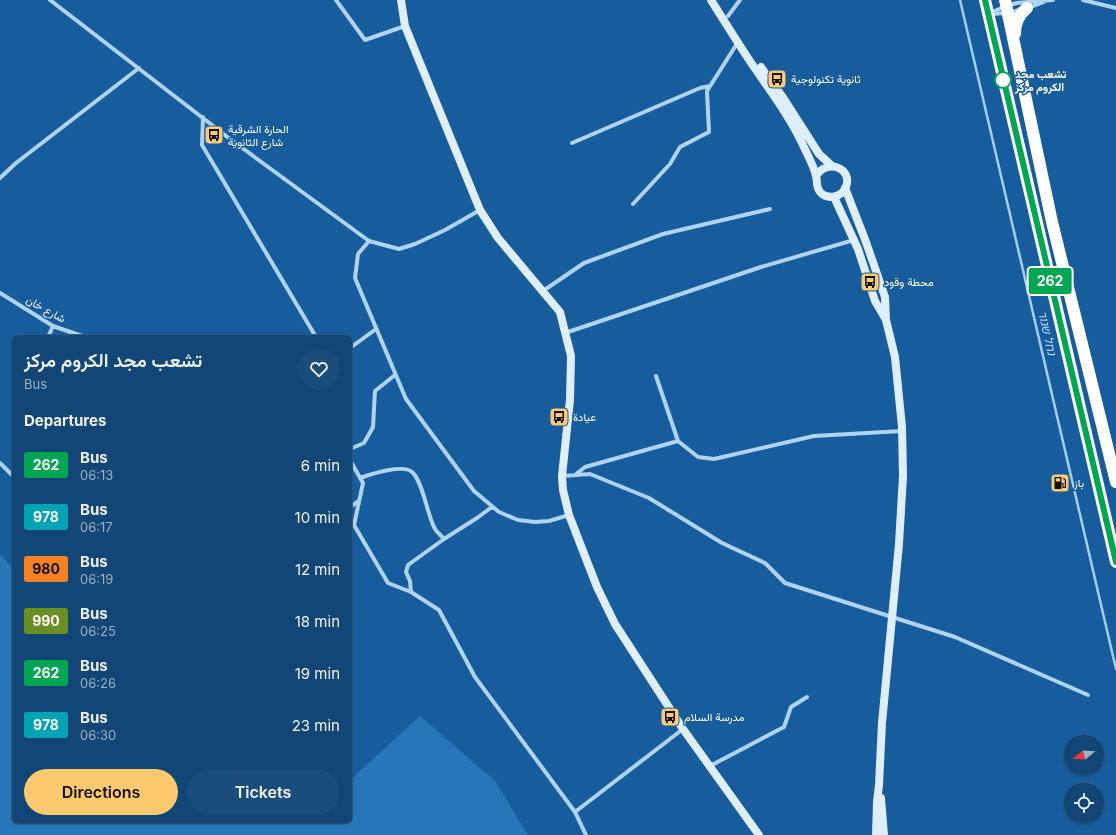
<!DOCTYPE html>
<html lang="en">
<head>
<meta charset="utf-8">
<style>
  body { margin:0; font-family:Inter,Vazirmatn,"Noto Sans Hebrew",sans-serif; background:#1a4d7b; color:#f1f3f6; height:100vh; display:flex; flex-direction:column; font-size:15px; white-space:nowrap }
  * { box-sizing:border-box; margin:0 }
  p { font-size:13px; color:#9cb1c5 }
  .icon { flex:none; width:22px; height:22px; fill:none; stroke:currentColor; stroke-width:2; stroke-linecap:round; stroke-linejoin:round }
  .map { position:relative; flex:1; overflow:hidden }
  .sheet { position:absolute; left:12px; top:335px; width:340px; height:488px; display:flex; flex-direction:column; background:#114676; border-radius:6px; box-shadow:0 1px 3px #0004,0 0 0 1px #305e88 }
  .sheet>* { flex:none }
  .badge { padding:0 8px; border-radius:3px; font-size:14px; line-height:26px }
  .needle { width:26px; rotate:252deg }
  .controls { position:absolute; left:1064px; top:735px; display:grid; gap:8px }
  .controls a { display:grid; place-items:center; width:40px; height:40px; border-radius:50%; background:#114676; box-shadow:0 1px 3px #0004,0 0 0 1px #305e88; font-size:20px }
  .map>.badge { position:absolute; translate:-50% -50%; box-shadow:0 0 0 2px #fff }
  h2 { padding:0 12px; font-size:15px; line-height:36px }
  .round { display:grid; place-items:center; flex:none; width:42px; height:42px; border-radius:21px; background:#1a4d7b }
  .summary { display:flex; align-items:center; justify-content:space-between; height:68px; padding:0 12px }
  h1 { font-size:19px; font-weight:600; line-height:30px }
  .primary-button { display:flex; gap:8px; margin-top:auto; padding:8px 12px }
  .primary-button a { flex:1; height:46px; border-radius:24px; background:#ffc970; color:#111; font-size:16px; font-weight:600; line-height:46px; text-align:center }
  .primary-button a+a { background:#1a4d7b; color:#f1f3f6 }
  ul { padding:0; list-style:none }
  li { display:flex; align-items:center; gap:12px; height:52px; padding:0 12px }
  li div { flex:1 }
  li b { display:block; font-size:15px }
  li em { font-style:normal }
  li .badge { min-width:44px; font-weight:700; text-align:center }
  .map>svg:first-child { display:block }
</style>
</head>
<body>
<div class="map">
<svg width="1116" height="835" viewBox="0 0 1116 835">
  <rect width="100%" height="100%" fill="#175d9d"/>
  <!-- green -->
  <path fill="#2776b9" d="M0 555 14 569V597H11L14 607V821H350V780L420 716 495 781 528 835H0Z"/>
  <g fill="none" stroke-linecap="round" stroke-linejoin="round">
    <!-- stream -->
    <path stroke="#a1cff5" stroke-width="2.5" d="M960 0 1116 669"/>
    <!-- street -->
    <path stroke="#afd3f2" stroke-width="4" d="M50 0 230 139 369 241 399 249 415 244 445 230 480 210
      M336 0 365 40 405 26
      M1083 0 1116 8
      M1028 8 1044 2
      M990 13 1006 6 1017 3 1053 0
      M990 14 1008 13 1019 10
      M728 16 740 0
      M203 117 202 145 316 337
      M572 143 700 88 710 86
      M0 178 16 163 139 68
      M633 204 670 164 680 147 709 132 707 91 738 42
      M369 241 358 254 355 278 406 399 474 491 499 512 518 520 535 522 549 521 569 515
      M543 291 584 263 663 234 770 209
      M0 293 53 326 85 337
      M565 333 761 267 854 240
      M48 337 53 326
      M350 348 376 329
      M656 376 678 441
      M350 449 364 443 373 427 375 391 395 375
      M350 460 363 483 354 525 388 583 411 592 439 610 475 677 575 812 586 835
      M0 463 14 477
      M575 475 585 467 678 441 698 457 714 459 814 436 902 431
      M562 476 590 474 649 498 722 543 765 563 785 583 955 637 1088 695
      M360 478C371 474 405 463 413 473 423 483 427 513 434 527 436 532 441 535 444 539
      M350 507 359 501
      M411 592 410 581 406 572 408 565 444 539 477 518 492 507
      M710 766 784 727 791 707 807 697
      M575 812 683 729"/>
    <!-- secondary -->
    <path stroke="#deeefc" stroke-width="8" d="M401 0 405 26 480 210 498 238 560 312 571 356 570 400 562 476 563 490 569 515 597 587 615 624 683 729 759 835
      M711 0C725 22 739 45 754 67 771 92 790 117 803 145 807 154 814 166 816 176 818 182 815 187 821 193 828 200 842 197 846 187 853 168 827 158 816 176
      M761 67 782 96 819 154 832 166
      M845 188 866 242 885 297 886 320 895 357 902 427 903 476 899 544 882 723 879 785 877 802 876 835
      M834 197 858 249 875 301 885 318
      M881 798 884 835"/>
    <!-- highway -->
    <path stroke="#fff" stroke-width="12" d="M985 0 1116 562
      M1005 0 1052 222 1116 482
      M1015 34C1015 23 1018 15 1027 8"/>
  </g>
  <g fill="none" stroke-linecap="round" stroke-linejoin="round">
    <defs>
      <path id="line" d="M985 0 1116 562"/>
    </defs>
    <!-- line casing -->
    <use href="#line" stroke="#fff" stroke-width="9"/>
    <!-- line -->
    <use href="#line" stroke="#00a651" stroke-width="6"/>
  </g>
  <!-- icons -->
  <defs>
    <symbol id="bus-square" viewBox="-11 -11 22 22"><rect x="-9" y="-9" width="18" height="18" rx="4" fill="#ffc970" stroke="#175d9d"/><path d="M-5-6H5V4H4V6H2V4H-2V6H-4V4H-5ZM-3.5-4V0h7V-4ZM-3.5 1.2v1.5H-2V1.2ZM2 1.2v1.5H3.5V1.2Z" fill="#111"/></symbol>
    <symbol id="fuel-square" viewBox="-11 -11 22 22"><rect x="-9" y="-9" width="18" height="18" rx="4" fill="#ffc970" stroke="#175d9d"/><path d="M-5.5-6h7V0h2V4h1.3V-2.5L3-4.5l.8-.8L6-3V5H2.5V1h-1V6h-7ZM-4.2-4.7v3.2H.2V-4.7Z" fill="#111"/></symbol>
  </defs>
  <g fill-rule="evenodd">
    <use href="#bus-square" x="766" y="68" width="22" height="22"/>
    <use href="#bus-square" x="203" y="124" width="22" height="22"/>
    <use href="#bus-square" x="859" y="271" width="22" height="22"/>
    <use href="#bus-square" x="548" y="406" width="22" height="22"/>
    <use href="#fuel-square" x="1049" y="472" width="22" height="22"/>
    <use href="#bus-square" x="659" y="706" width="22" height="22"/>
  </g>
  <!-- markers -->
  <circle fill="#fff" stroke="#00a651" stroke-width="2" cx="1003" cy="80" r="8"/>
  <g text-anchor="middle" stroke-width="3" stroke-linejoin="round" paint-order="stroke">
    <!-- stop labels -->
    <g font-size="11" font-weight="bold" fill="#fff" stroke="#175d9d" text-anchor="start">
      <text x="1015" y="78">تشعب مجد<tspan x="1015" dy="13">الكروم مركز</tspan></text>
    </g>
    <!-- poi labels -->
    <g font-size="11" fill="#fff" stroke="#175d9d" text-anchor="start">
      <text x="791" y="83">ثانوية تكنولوجية</text>
      <text x="228" y="133">الحارة الشرقية<tspan x="228" dy="13">شارع الثانوية</tspan></text>
      <text x="884" y="286">محطة وقود</text>
      <text x="573" y="421">عيادة</text>
      <text x="1074" y="487">باز</text>
      <text x="684" y="721">مدرسة السلام</text>
    </g>
    <!-- street labels -->
    <g font-size="11" fill="#fff" stroke="#175d9d">
      <text transform="translate(46 309) rotate(29)" y="4">شارع خان</text>
    </g>
    <!-- water labels -->
    <g font-size="12" font-style="italic" fill="#bbddf9" stroke="#175d9d">
      <text transform="translate(1047 333) rotate(77)" y="4">נחל שגור</text>
    </g>
  </g>
</svg>
<div class="controls">
<a><svg class="needle" viewBox="-14 -14 28 28"><path d="M0-13l5 13h-10z" fill="#e53935"/><path d="M0 13l5-13h-10z" fill="#9cb1c5"/></svg></a>
<a><svg class="icon" aria-label="locate" viewBox="0 0 24 24"><circle cx="12" cy="12" r="6"/><path d="M12 2v4M12 18v4M2 12h4M18 12h4"/></svg></a>
</div>
<b class="badge" style="left:1050px;top:281px;background:#00a651;color:#fff">262</b>
<section class="sheet">
<div class="summary"><div><h1>تشعب مجد الكروم مركز</h1><p>Bus</p></div><a class="round"><svg class="icon" aria-label="heart" viewBox="0 0 24 24"><path d="M12 20l-8-8c-3-5 5-10 8-4 3-6 11-1 8 4z"/></svg></a></div>
<h2>Departures</h2>
<ul>
<li><span class="badge" style="background:#00a651;color:#fff">262</span><div><b>Bus</b><p>06:13</p></div><em>6 min</em></li>
<li><span class="badge" style="background:#00a3b4;color:#fff">978</span><div><b>Bus</b><p>06:17</p></div><em>10 min</em></li>
<li><span class="badge" style="background:#f58220;color:#111">980</span><div><b>Bus</b><p>06:19</p></div><em>12 min</em></li>
<li><span class="badge" style="background:#6b8e23;color:#fff">990</span><div><b>Bus</b><p>06:25</p></div><em>18 min</em></li>
<li><span class="badge" style="background:#00a651;color:#fff">262</span><div><b>Bus</b><p>06:26</p></div><em>19 min</em></li>
<li><span class="badge" style="background:#00a3b4;color:#fff">978</span><div><b>Bus</b><p>06:30</p></div><em>23 min</em></li>
</ul>
<div class="primary-button"><a>Directions</a><a>Tickets</a></div>
</section>
</div>
</body>
</html>
